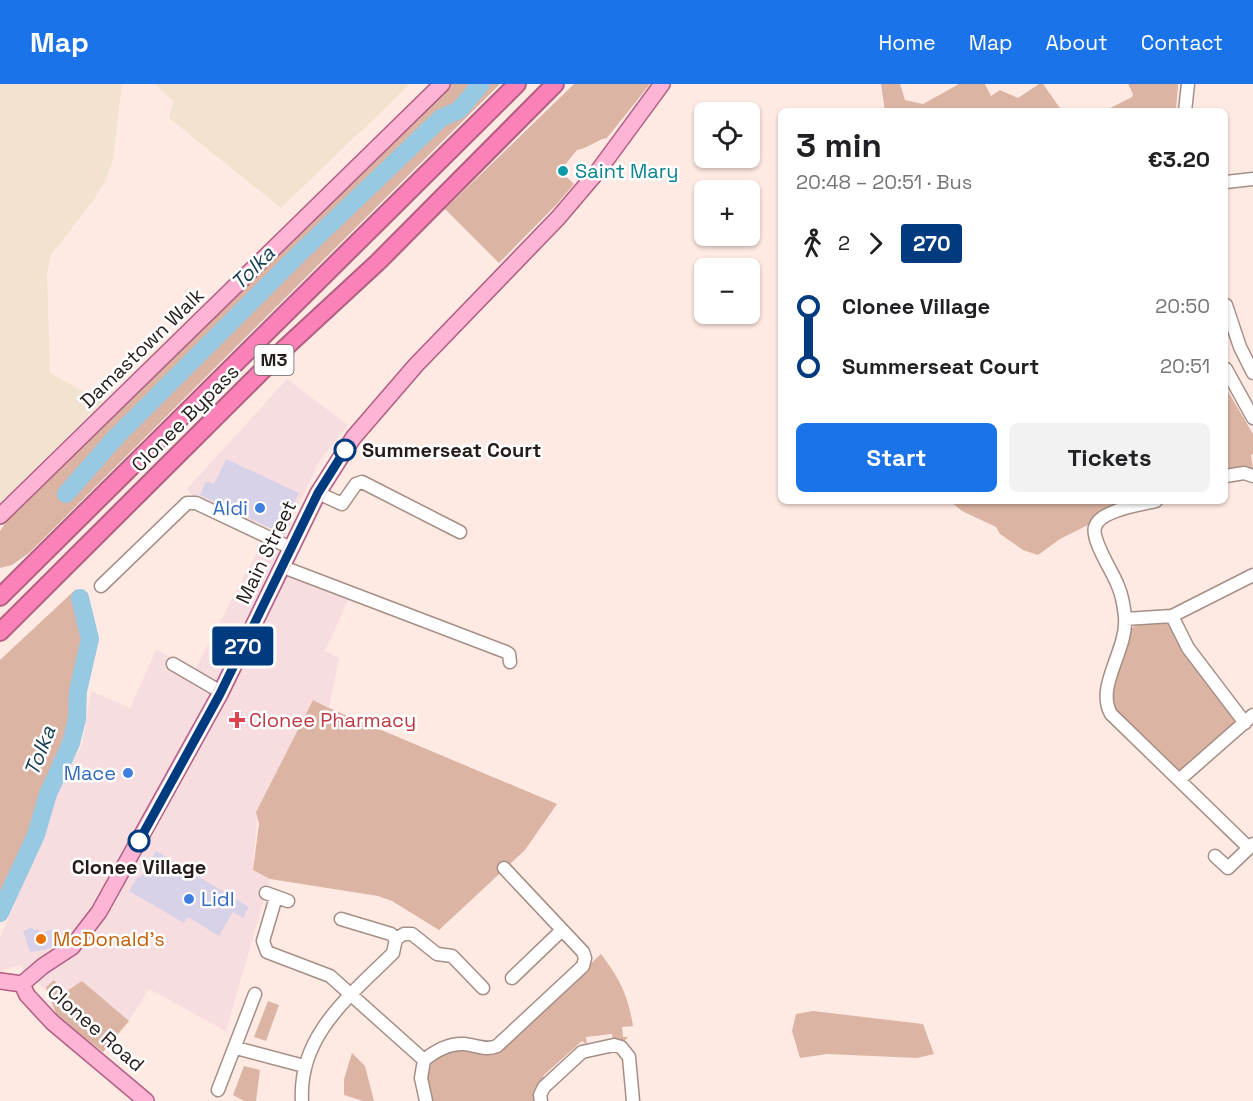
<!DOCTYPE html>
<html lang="en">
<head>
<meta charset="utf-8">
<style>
  body { margin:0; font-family:"Space Grotesk",sans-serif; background:#f2f2f2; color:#202124; height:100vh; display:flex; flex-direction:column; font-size:22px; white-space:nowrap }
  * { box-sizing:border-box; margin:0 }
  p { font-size:20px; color:#757577 }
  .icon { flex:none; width:33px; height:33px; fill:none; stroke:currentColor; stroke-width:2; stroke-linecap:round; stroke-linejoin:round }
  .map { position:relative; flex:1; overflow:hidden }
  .panel { position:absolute; left:778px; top:24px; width:450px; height:396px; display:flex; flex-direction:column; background:#fff; border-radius:9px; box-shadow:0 2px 4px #0004 }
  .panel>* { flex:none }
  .badge { padding:0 12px; border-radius:4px; font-size:21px; line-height:39px }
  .buttons { position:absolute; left:694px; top:18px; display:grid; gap:12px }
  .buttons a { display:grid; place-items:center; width:66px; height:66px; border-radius:9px; background:#fff; box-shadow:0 2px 4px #0004; font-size:30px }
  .map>.badge { position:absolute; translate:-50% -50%; box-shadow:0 0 0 3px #fff }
  .legs { display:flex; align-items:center; gap:9px; height:66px; padding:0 18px; font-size:20px }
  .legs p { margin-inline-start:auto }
  .overview { display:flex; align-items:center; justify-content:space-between; height:102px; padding:0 18px }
  h1 { font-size:33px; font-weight:700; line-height:45px }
  .primary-button { display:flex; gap:12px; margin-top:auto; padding:12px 18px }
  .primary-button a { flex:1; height:69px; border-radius:9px; background:#1a73e8; color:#fff; font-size:24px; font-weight:700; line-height:69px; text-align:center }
  .primary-button a+a { background:#f2f2f2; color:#202124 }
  ul { padding:0 18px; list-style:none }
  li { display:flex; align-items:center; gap:21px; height:60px; font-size:22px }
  li i { display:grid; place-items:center; width:9px; height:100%; margin:0 8px; background:currentColor }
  li i::after { content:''; width:15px; height:15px; margin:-8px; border:4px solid; border-radius:50%; background:#fff }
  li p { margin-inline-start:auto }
  li:first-child i { background:linear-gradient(#0000 50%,currentColor 0) }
  li:last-child i { background:linear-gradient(currentColor 50%,#0000 0) }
  header { display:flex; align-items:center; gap:36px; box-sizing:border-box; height:84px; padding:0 30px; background:#1a73e8; color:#fff }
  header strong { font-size:28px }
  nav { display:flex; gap:33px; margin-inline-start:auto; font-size:21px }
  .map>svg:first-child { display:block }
</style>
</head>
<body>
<header>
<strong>Map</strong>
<nav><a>Home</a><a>Map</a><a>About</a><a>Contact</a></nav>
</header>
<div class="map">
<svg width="1253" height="1017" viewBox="0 0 1253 1017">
  <rect width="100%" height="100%" fill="#ffeae3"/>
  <!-- commercial -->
  <path fill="#f8dde0" d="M287 295 348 341 318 379 285 451 193 412 187 405Z
    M261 460 283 470 276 487 349 515 325 567 339 574 329 624 313 616 255 729 257 731 253 785 270 795 226 947 149 905 129 937 102 969 59 935 53 929 45 906 19 881 0 888V854L48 741 50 717 82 661 91 607 130 624 156 566 195 585Z"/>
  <!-- industrial -->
  <path fill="#f2e3d0" d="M0 0H122L113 75 106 96 92 118 51 171 47 190 50 289 102 318 0 419Z
    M155 0H410L281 124 169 34 173 17Z"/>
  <!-- green -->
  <path fill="#dcb4a4" d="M451 0H500L29 469 12 481 0 484V447L9 434Z
    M574 0H650L607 54C595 56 590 64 577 66L560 87 574 100 556 121 499 179 445 125Z
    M881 0H900L905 16 923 20 959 0H985L991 12 1000 6 1018 14 1039 0H1043L1062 27H885Z
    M1128 0H1178L1176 27H1104L1132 13 1133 10Z
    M1226 304 1253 350V370L1251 371 1253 385 1248 384 1226 387Z
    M950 417H1138L1102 426 1088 441 1060 455 1038 471 1023 466 1000 450 996 443 962 427Z
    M76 505 87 557 69 658 46 708 32 755 0 817V576Z
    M1166 538 1171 541 1196 584 1235 635V641L1185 685 1179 687 1171 683 1112 622 1110 611 1125 570 1131 545 1136 541Z
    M313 616 329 624 557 720 525 766 439 846 392 817 378 812 270 795 253 786 259 740 256 728Z
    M601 870C620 895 628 911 633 942L622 943 623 953H628L623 959 613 957 612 950 586 953 587 961 582 957 543 992 546 995 536 1017H432C420 991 431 963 463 966 475 967 485 973 496 968Z
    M54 896 64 909 82 897 129 937 103 968 57 932 46 903Z
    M268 917 279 921 266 957 254 953Z
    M813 927 923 940 934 970 917 974 827 970 800 974 792 947 796 930Z
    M352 969 365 982 374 1017H363L344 1011V995Z
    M244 982 260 986 256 1017H244L233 1011Z"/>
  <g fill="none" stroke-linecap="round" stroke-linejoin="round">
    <!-- river -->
    <path stroke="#97c9e2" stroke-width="18" d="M66 410 115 354 301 168 441 34 459 26 481 0
      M0 829 36 751 48 710 71 659 77 635 78 607 90 555 80 514"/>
  </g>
  <!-- building -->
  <path fill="#d8d2e8" d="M226 375 299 409 285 438 290 440 285 451 200 411 206 397 214 400Z
    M156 767 249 823 243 834 233 828 219 852 188 833 184 839 129 807 138 792 140 794Z
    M32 843 34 846 38 845 40 850 52 845 59 860 45 866 30 868 23 847Z"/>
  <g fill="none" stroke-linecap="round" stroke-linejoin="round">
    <defs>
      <path id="minor" d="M1185 27 1188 0
        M1226 98 1253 95
        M1226 221 1240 263 1253 289
        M1226 285 1253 334
        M1226 392 1244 389 1253 392
        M318 409 342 420 356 400 362 398 460 448
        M1156 417C1140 421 1100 426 1095 443 1091 456 1113 488 1118 502 1122 511 1124 523 1125 533 1128 566 1095 602 1111 630L1249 764
        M283 483 506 568 509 570 510 578
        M101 502 187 419H196L291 464
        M1172 532 1188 564 1245 639
        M1125 535 1172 532 1253 491
        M173 580 221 608
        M1179 696 1253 631
        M1215 772 1228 784 1253 760
        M266 809 288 817
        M276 813 263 857 267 868 330 892 424 976 421 994 426 1017
        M396 855 404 850H412L437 870 452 872 483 904
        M512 894 562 846
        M236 964 304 982
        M424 976C435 967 449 959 464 960 475 961 486 967 497 962L583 882 585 874 583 868 504 784
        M218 1006 255 910
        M302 1017C298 951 351 911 393 869L396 855 391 850 341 835
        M541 1017 540 1011 544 1003 582 968 614 961 621 963 629 973 633 1017"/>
      <path id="major" d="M0 432 442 0
        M0 897 22 900
        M22 900 43 882 72 863 99 828 220 610 318 409 353 354 416 281 558 134 598 87 662 0
        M22 900 27 911 52 938 146 1017"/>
      <path id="highway" d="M0 513 517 0
        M0 548 285 264 378 178 555 0"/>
    </defs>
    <!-- minor casing -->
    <use href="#minor" stroke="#a58e85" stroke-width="15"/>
    <!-- major casing -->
    <use href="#major" stroke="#b05e81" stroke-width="18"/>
    <!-- highway casing -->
    <use href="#highway" stroke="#b05e81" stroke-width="20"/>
    <!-- minor -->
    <use href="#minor" stroke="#fff" stroke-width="12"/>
    <!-- major -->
    <use href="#major" stroke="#fdb4d5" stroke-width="15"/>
    <!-- highway -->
    <use href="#highway" stroke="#fb82b9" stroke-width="16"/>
  </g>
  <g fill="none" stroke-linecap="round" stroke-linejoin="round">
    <defs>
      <path id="line-1" d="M139 757 220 610 318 409 345 366"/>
    </defs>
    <!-- line-1 casing -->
    <use href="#line-1" stroke="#fff" stroke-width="14"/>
    <!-- line-1 -->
    <use href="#line-1" stroke="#003b80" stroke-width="9"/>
  </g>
  <!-- markers -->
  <circle fill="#0f9aa8" stroke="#fff" stroke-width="2" cx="563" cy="87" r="6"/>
  <g fill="#fff" stroke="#003b80" stroke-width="3">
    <circle cx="345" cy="366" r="10"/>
    <circle cx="139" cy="757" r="10"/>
  </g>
  <g fill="#3f7fe0" stroke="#fff" stroke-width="2">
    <circle cx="260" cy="424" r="6"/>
    <circle cx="128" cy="689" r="6"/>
    <circle cx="189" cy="815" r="6"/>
  </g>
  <path fill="#e0444e" stroke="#fff" stroke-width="2" d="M234 627h6v6h6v6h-6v6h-6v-6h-6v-6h6z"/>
  <circle fill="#e8710a" stroke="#fff" stroke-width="2" cx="41" cy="855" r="6"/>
  <g text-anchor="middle" stroke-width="5" stroke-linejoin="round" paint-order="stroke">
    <!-- shield labels -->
    <rect fill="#fff" stroke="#66605e" stroke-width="1.5" x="254.5" y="261" width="39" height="30" rx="4.5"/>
    <g font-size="18" font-weight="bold" fill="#251c19">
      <text x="274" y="282">M3</text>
    </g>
    <!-- culture labels -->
    <g font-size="20" fill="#0d838f" stroke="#fff" text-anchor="start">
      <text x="575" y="94">Saint Mary</text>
    </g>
    <!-- street labels -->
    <g font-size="20" fill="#251c19" stroke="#fff">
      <text transform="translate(142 264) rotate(-44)" y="7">Damastown Walk</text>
      <text transform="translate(185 334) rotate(-45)" y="7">Clonee Bypass</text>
      <text transform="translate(266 468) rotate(-64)" y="7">Main Street</text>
      <text transform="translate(96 944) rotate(41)" y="7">Clonee Road</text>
    </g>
    <!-- stop labels -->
    <g font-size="20" font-weight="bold" fill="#251c19" stroke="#fff" text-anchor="start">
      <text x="362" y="373">Summerseat Court</text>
      <text x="139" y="790" text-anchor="middle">Clonee Village</text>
    </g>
    <!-- shop labels -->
    <g font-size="20" fill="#366cbe" stroke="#fff" text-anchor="end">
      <text x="248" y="431">Aldi</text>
      <text x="116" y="696">Mace</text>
      <text x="201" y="822" text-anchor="start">Lidl</text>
    </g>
    <!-- health labels -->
    <g font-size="20" fill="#be3a42" stroke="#fff" text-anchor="start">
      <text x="249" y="643">Clonee Pharmacy</text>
    </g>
    <!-- food labels -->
    <g font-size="20" fill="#c56008" stroke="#fff" text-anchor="start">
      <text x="53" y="862">McDonald’s</text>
    </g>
    <!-- water labels -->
    <g font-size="21" font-style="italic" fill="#153f51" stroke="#fff">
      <text transform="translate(253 184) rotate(-45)" y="7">Tolka</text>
      <text transform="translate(40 667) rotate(-69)" y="7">Tolka</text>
    </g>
  </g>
</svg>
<div class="buttons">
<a><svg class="icon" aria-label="locate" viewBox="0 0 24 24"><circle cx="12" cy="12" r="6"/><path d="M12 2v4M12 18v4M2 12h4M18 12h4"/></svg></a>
<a>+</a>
<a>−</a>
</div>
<b class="badge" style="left:243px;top:562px;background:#003b80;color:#fff">270</b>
<section class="panel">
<div class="overview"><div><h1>3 min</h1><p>20:48 – 20:51 · Bus</p></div><b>€3.20</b></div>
<div class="legs"><svg class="icon" aria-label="walk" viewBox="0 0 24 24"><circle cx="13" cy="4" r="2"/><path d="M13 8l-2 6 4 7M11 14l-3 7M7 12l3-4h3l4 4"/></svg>2<svg class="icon" aria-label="forward" viewBox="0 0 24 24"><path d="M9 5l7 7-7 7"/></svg><b class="badge" style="background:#003b80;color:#fff">270</b></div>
<ul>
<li><i style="color:#003b80"></i><b>Clonee Village</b><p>20:50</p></li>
<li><i style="color:#003b80"></i><b>Summerseat Court</b><p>20:51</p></li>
</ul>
<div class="primary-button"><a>Start</a><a>Tickets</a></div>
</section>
</div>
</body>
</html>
